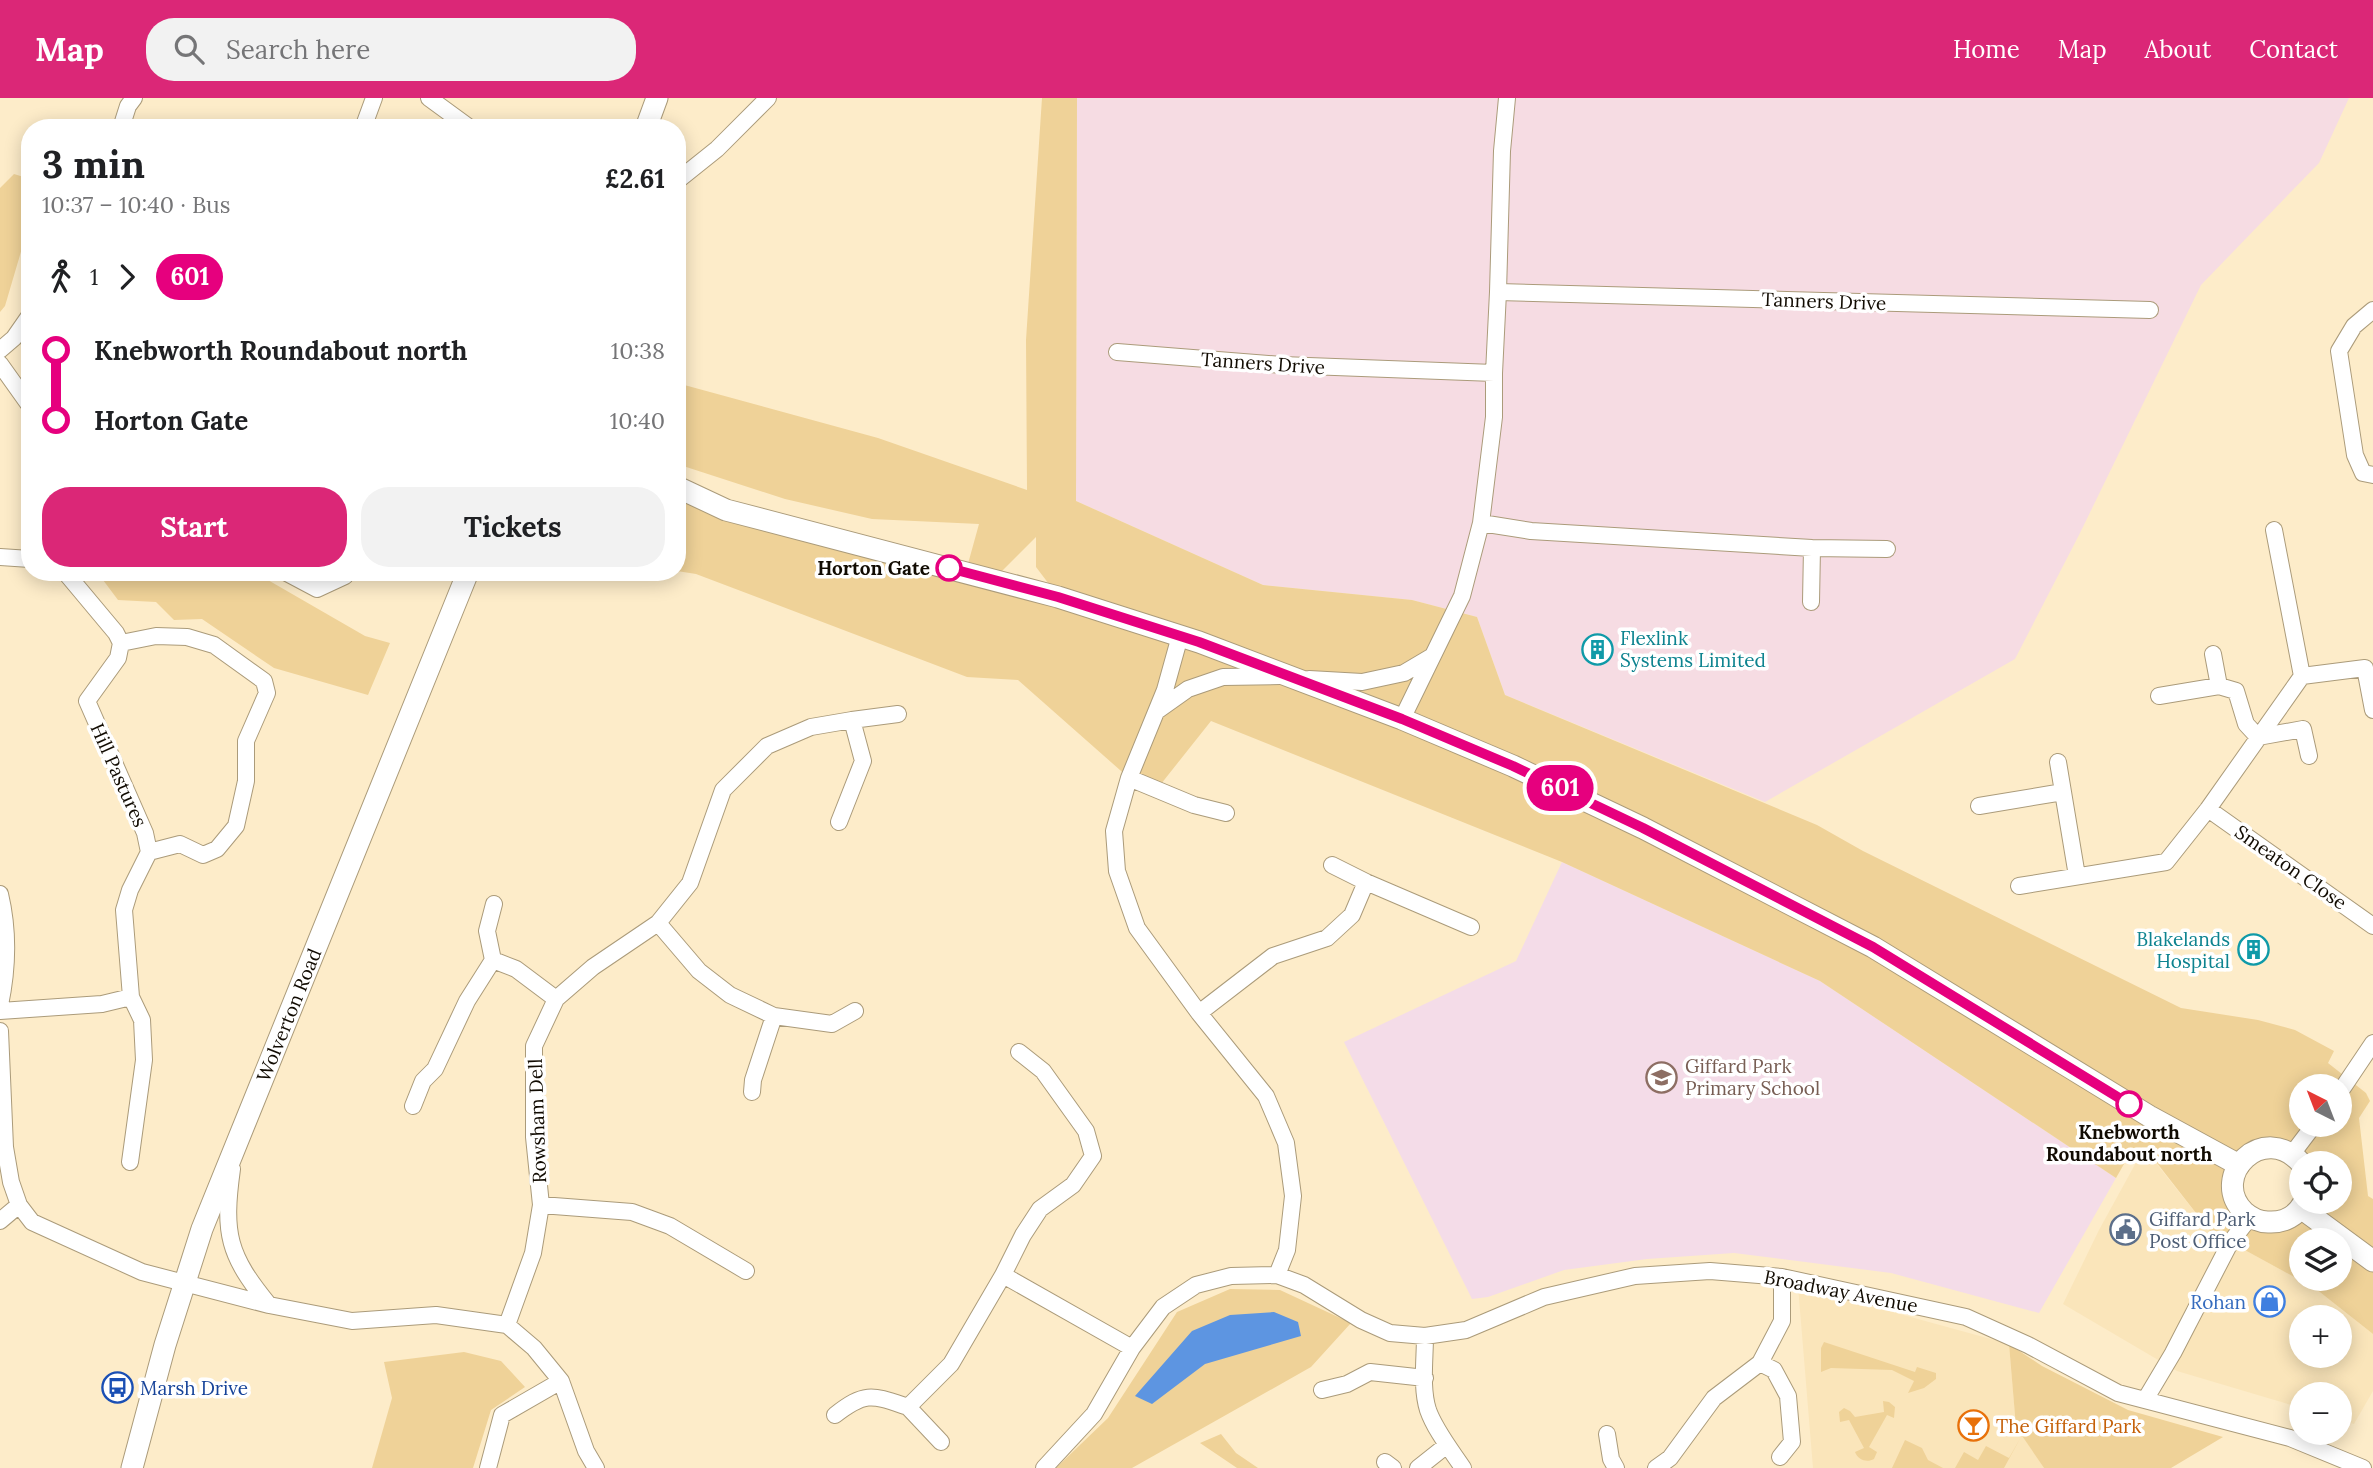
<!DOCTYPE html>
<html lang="en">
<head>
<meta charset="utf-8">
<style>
  body { margin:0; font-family:Lora,serif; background:#f2f2f2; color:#202124; height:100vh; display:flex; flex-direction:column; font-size:26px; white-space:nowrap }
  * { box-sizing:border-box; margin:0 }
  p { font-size:23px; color:#757577 }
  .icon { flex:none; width:38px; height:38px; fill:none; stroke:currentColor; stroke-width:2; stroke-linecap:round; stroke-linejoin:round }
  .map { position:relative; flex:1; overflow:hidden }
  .panel { position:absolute; left:21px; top:21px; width:665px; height:462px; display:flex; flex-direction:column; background:#fff; border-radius:28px; box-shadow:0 4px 18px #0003 }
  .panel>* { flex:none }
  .badge { padding:0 14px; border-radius:23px; font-size:24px; line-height:46px }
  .needle { width:46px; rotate:318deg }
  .fabs { position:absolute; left:2289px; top:976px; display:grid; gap:14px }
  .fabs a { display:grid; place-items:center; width:63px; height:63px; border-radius:50%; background:#fff; box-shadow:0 4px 18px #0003; font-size:35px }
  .map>.badge { position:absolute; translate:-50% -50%; box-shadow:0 0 0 4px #fff }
  .legs { display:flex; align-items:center; gap:10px; height:77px; padding:0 21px; font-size:23px }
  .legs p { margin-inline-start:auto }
  .summary { display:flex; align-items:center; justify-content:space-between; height:119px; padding:0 21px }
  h1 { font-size:38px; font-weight:700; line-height:52px }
  .cta { display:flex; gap:14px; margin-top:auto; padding:14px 21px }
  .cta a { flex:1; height:80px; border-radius:28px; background:#db2777; color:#fff; font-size:28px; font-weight:700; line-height:80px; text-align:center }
  .cta a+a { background:#f2f2f2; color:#202124 }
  ul { padding:0 21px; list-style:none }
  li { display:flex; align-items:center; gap:24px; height:70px; font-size:26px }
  li i { display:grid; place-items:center; width:10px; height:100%; margin:0 9px; background:currentColor }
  li i::after { content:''; width:18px; height:18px; margin:-9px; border:5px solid; border-radius:50%; background:#fff }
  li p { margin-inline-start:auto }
  li:first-child i { background:linear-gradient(#0000 50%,currentColor 0) }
  li:last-child i { background:linear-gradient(currentColor 50%,#0000 0) }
  header { display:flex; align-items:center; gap:42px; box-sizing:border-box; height:98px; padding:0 35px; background:#db2777; color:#fff }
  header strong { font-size:33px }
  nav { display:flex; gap:38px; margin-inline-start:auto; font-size:24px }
  .search { width:490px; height:63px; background:#f2f2f2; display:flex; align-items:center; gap:18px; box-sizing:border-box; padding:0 24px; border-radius:28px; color:#757577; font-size:26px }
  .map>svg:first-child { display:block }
</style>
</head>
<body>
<header>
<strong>Map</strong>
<div class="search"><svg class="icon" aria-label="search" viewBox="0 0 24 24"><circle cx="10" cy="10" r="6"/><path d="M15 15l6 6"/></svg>Search here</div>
<nav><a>Home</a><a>Map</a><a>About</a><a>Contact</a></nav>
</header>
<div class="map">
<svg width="2373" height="1370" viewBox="0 0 2373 1370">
  <rect width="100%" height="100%" fill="#fdecc9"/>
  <!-- built -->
  <path fill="#fae5ba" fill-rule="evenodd" d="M2144 1050 2210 1133 2316 1191 2373 1236V1293L2354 1326 2340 1322V1297H2301V1310L2177 1273 2063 1206 2099 1132ZM2301 1220H2340V1258H2301Z
    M1798 1188 2009 1246 2016 1328 2044 1370H1813Z"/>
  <!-- industrial -->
  <path fill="#f6dce3" d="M1077 0H2349L2319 65 2201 187 2079 437 2015 561 1765 704 1505 597 1477 519 1412 502 1263 487 1076 403Z"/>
  <!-- education -->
  <path fill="#f4dce8" d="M1562 764 1820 883 2116 1080 2039 1215 1891 1175 1734 1155 1647 1161 1564 1172 1488 1199 1472 1201 1344 944 1516 863Z"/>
  <!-- green -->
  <path fill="#efd298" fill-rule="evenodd" d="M1042 0H1077L1076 403 1263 487 1412 502 1477 519 1505 597 1817 727 1863 753 2181 910 2258 922 2295 932 2334 953 2328 965 2366 995 2370 1003 2359 1020 2368 1098 2373 1101V1236L2316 1191 2210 1133 2146 1051 2142 1056 2132 1052 2116 1080 1820 883 1562 764 1211 623 1157 691 1129 680 1018 582 967 579 696 476 677 473V402L726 412 966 473 979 426 872 421 785 401 677 366V285L878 340 1027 392 1026 242ZM1036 439V469L1058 498 994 481ZM2301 989H2340V1027H2301ZM2273 1049 2302 1066H2340V1104H2304L2263 1124 2250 1119 2234 1077ZM2301 1143H2340V1181H2301Z
    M14 76 30 81V123L5 208 0 214V90Z
    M97 474H254L365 538 390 545 368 597 274 570 202 521 174 522 156 504 118 502Z
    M1230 1191 1280 1192 1351 1225 1311 1269 1132 1370H1056L1108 1320 1177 1214Z
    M1824 1244 1915 1274 1917 1269 1936 1275V1281L1924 1290 1908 1295 1914 1283 1892 1272 1831 1270 1821 1274V1250Z
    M2009 1246 2042 1268 2128 1312 2223 1339 2171 1370H2044L2016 1329Z
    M464 1254 501 1263 525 1289 491 1312 473 1370H372L392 1300 384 1264Z
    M1883 1303 1889 1304 1895 1309 1894 1320 1887 1317 1869 1349 1877 1354 1874 1361C1867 1365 1858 1362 1855 1354L1864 1350 1849 1322 1840 1324 1839 1314 1844 1310 1850 1313 1855 1319 1884 1314Z
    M1221 1336 1236 1355 1258 1370H1237L1200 1345Z
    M2021 1339 2004 1370H1955L1964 1354 1978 1362 1986 1348 2009 1360Z
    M1905 1342 1922 1350 1928 1362 1943 1370H1892Z"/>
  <!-- water -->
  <path fill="#5d95e1" d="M1274 1214 1298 1224 1301 1238 1205 1266 1152 1306 1135 1298 1192 1233 1230 1217Z"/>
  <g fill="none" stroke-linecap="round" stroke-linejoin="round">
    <defs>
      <path id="minor" d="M429 0 470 30
        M1507 0 1502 53 1498 194 2150 212
        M121 30 128 8 134 0
        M363 30 374 0
        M677 83 717 51 768 0
        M2373 212 2354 228 2339 253 2355 357 2363 375 2373 377
        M0 252 14 240 30 217
        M1117 254 1282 267 1494 275 1498 194
        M0 266 30 308
        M1494 275V319L1481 425 1531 433 1812 450 1887 451
        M2274 432 2302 578
        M0 459 30 461
        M65 474 116 535 121 545
        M285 474 317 491 345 478 347 474
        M1811 504 1812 450
        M1180 538 1165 592 1129 680 1114 733 1117 773 1137 830 1199 915 1266 998 1286 1045 1293 1098 1287 1152 1277 1177
        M121 545 118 560 87 603 145 735 149 754 130 792 124 812 131 899 142 922 144 962 130 1064
        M121 545 156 538 187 539 214 547 264 583 267 595 246 643V683L236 728 217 751 203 757 180 746 149 754
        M1309 581 1362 584 1404 575 1431 559
        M2219 588 2236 593 2246 626 2258 639 2303 631 2309 658
        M2159 598 2219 588 2213 556
        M2373 612 2365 570 2302 578 2208 711 2373 828
        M1157 613 1188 591 1223 579 1280 578
        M1402 621 1462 498 1481 425
        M852 622 898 616
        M2058 664 2063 694
        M1129 680 1194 707 1226 715
        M1979 708 2063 694 2077 778
        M1332 767 1366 784
        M2019 788 2166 764 2208 711
        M0 796C9 834 8 869 0 907
        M658 825 699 873 730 897 774 918
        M493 862 516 871 556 901
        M0 913 102 906 131 899
        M1199 915 1273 858 1327 840 1352 817 1366 784 1471 829
        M0 933 5 1049 11 1084 19 1107 32 1124 142 1174 269 1207 352 1223 436 1217 507 1227 534 1250 561 1283 586 1353 596 1370
        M1019 954 1043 973 1086 1033 1093 1058 1073 1087 1040 1111 1023 1137 1003 1177 1132 1250
        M752 994 753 982 774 918 832 926 855 913
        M2340 994 2373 945
        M413 1008 423 983 435 971 467 903 493 862 487 833 494 806
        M2292 1056 2314 1027
        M232 1071C223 1136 228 1157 269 1207
        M541 1107 632 1114 670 1128 746 1173
        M0 1123 19 1107
        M507 1227 533 1155 541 1107 534 1039V948L556 901 593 869 658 825 690 785 723 692 767 648 811 629 852 622 863 663 839 724
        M1425 1238C1425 1261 1421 1290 1428 1312 1435 1332 1451 1352 1463 1370
        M1760 1265 1774 1272 1788 1298 1792 1344 1780 1359
        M1322 1292 1347 1286 1370 1274 1425 1280
        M2145 1302 2173 1255 2230 1145 2250 1119
        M908 1309 941 1344
        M835 1317C866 1293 872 1297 908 1309L951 1266 1003 1177
        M1607 1336 1611 1361 1616 1370
        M1385 1364 1393 1370
        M488 1370 502 1317 561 1283
        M1044 1370 1094 1316 1132 1250 1163 1209 1196 1187 1231 1178 1277 1177 1304 1187 1361 1222 1390 1235 1425 1238 1466 1232 1544 1199 1635 1178 1710 1173 1782 1179 1966 1219 2028 1247 2118 1295 2290 1340 2363 1370
        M1418 1370 1447 1347
        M1656 1370 1670 1360 1714 1300 1760 1265 1782 1223V1179"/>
      <g id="tertiary">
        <path d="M646 30 657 0"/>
        <path d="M677 389 726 412 1058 499 1199 544 1402 621 1513 668 1643 730 1873 849 2149 1018 2239 1067"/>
        <path d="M2302 1066C2264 1022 2208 1078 2244 1114 2251 1120 2259 1124 2268 1124 2284 1125 2297 1118 2304 1104"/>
        <path d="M2301 1110 2373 1163"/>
        <path id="s1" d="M132 1370 165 1247 202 1131 468 474"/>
      </g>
    </defs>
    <!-- minor casing -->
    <use href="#minor" stroke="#ab9b7a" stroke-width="18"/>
    <!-- tertiary casing -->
    <use href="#tertiary" stroke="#ab9b7a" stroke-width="23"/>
    <!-- minor -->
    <use href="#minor" stroke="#fff" stroke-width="16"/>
    <!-- tertiary -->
    <use href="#tertiary" stroke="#fff" stroke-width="21"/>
  </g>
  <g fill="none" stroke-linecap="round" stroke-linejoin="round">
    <defs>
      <path id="line-1" d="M949 470 1058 499 1199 544 1402 621 1513 668 1643 730 1873 849 2129 1006"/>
    </defs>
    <!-- line-1 casing -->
    <use href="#line-1" stroke="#fff" stroke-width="16"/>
    <!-- line-1 -->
    <use href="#line-1" stroke="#e6007e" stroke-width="10"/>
  </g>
  <!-- icons -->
  <defs>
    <symbol id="building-ring" viewBox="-11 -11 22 22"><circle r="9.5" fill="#fff" stroke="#0f9aa8" stroke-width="1.5"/><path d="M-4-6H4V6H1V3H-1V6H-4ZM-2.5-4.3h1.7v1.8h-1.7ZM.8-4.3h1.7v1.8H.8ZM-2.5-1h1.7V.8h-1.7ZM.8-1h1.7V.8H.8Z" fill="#0f9aa8"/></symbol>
    <symbol id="school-ring" viewBox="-11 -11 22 22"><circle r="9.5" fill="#fff" stroke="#8d6e63" stroke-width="1.5"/><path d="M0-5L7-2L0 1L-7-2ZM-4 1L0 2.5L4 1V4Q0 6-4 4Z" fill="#8d6e63"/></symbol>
    <symbol id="civic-ring" viewBox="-11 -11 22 22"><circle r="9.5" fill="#fff" stroke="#5c6f8a" stroke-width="1.5"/><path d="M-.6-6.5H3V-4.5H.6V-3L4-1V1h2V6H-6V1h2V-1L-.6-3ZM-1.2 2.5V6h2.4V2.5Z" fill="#5c6f8a"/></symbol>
    <symbol id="shop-ring" viewBox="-11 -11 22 22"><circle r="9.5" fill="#fff" stroke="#3f7fe0" stroke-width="1.5"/><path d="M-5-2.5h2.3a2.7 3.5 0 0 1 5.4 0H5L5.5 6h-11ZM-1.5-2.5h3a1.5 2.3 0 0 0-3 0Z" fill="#3f7fe0"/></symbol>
    <symbol id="bus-ring" viewBox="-11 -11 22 22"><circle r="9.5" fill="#fff" stroke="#1a4fb4" stroke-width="1.5"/><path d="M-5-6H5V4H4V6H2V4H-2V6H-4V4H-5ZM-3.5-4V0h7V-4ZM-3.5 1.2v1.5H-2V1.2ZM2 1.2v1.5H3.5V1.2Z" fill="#1a4fb4"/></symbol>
    <symbol id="bar-ring" viewBox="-11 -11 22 22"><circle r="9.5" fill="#fff" stroke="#e8710a" stroke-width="1.5"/><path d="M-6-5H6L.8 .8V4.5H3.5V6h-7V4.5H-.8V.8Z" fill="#e8710a"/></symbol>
  </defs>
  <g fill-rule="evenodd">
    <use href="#building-ring" x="1580" y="534" width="35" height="35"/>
    <use href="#building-ring" x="2236" y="834" width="35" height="35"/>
    <use href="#school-ring" x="1644" y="962" width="35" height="35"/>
    <use href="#civic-ring" x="2108" y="1114" width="35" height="35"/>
    <use href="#shop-ring" x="2252" y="1186" width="35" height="35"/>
    <use href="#bus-ring" x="100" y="1272" width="35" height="35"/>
    <use href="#bar-ring" x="1956" y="1310" width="35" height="35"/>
  </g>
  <!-- markers -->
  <g fill="#fff" stroke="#e6007e" stroke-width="3.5">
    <circle cx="949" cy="470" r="12"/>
    <circle cx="2129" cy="1006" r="12"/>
  </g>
  <g text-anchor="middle" stroke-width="7" stroke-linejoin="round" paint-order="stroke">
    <!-- street labels -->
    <g font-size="19" fill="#110b02" stroke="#fff">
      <text transform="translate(1824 203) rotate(2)" y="7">Tanners Drive</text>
      <text transform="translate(1263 265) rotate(4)" y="7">Tanners Drive</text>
      <text transform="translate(119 677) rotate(66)" y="7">Hill Pastures</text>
      <text transform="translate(2291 769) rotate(35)" y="7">Smeaton Close</text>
      <text dy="7" stroke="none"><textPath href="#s1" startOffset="480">Wolverton Road</textPath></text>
      <text transform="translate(537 1023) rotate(-92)" y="7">Rowsham Dell</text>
      <text transform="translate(1841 1193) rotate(11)" y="7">Broadway Avenue</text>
    </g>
    <!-- stop labels -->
    <g font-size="19" font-weight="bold" fill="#110b02" stroke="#fff" text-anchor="end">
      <text x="930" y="477">Horton Gate</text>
      <text x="2129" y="1041" text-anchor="middle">Knebworth<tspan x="2129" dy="22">Roundabout north</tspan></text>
    </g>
    <!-- culture labels -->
    <g font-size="19" fill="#0d838f" stroke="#fff" text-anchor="start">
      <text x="1620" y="547">Flexlink<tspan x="1620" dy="22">Systems Limited</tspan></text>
      <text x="2230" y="848" text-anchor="end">Blakelands<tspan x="2230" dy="22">Hospital</tspan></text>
    </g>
    <!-- education labels -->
    <g font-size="19" fill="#785e54" stroke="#fff" text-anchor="start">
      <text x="1685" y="975">Giffard Park<tspan x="1685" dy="22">Primary School</tspan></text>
    </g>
    <!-- service labels -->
    <g font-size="19" fill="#4e5e75" stroke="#fff" text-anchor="start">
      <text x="2149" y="1128">Giffard Park<tspan x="2149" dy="22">Post Office</tspan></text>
    </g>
    <!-- shop labels -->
    <g font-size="19" fill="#366cbe" stroke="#fff" text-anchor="end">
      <text x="2246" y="1211">Rohan</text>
    </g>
    <!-- transit labels -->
    <g font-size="19" fill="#164399" stroke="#fff" text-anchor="start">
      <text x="140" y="1297">Marsh Drive</text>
    </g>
    <!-- food labels -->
    <g font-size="19" fill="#c56008" stroke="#fff" text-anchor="start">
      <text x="1996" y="1335">The Giffard Park</text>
    </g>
  </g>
</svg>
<div class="fabs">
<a><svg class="needle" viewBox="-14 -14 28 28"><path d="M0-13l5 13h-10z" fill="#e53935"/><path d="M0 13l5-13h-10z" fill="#757577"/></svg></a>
<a><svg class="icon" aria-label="locate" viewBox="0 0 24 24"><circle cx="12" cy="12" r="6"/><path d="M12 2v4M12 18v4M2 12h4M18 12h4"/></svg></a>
<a><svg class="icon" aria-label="layers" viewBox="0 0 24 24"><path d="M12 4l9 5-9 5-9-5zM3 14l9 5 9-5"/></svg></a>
<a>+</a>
<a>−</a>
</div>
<b class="badge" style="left:1560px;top:690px;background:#e6007e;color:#fff">601</b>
<section class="panel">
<div class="summary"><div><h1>3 min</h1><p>10:37 – 10:40 · Bus</p></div><b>£2.61</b></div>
<div class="legs"><svg class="icon" aria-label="walk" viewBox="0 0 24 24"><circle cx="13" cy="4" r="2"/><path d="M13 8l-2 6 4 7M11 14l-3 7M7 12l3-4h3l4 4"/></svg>1<svg class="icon" aria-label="forward" viewBox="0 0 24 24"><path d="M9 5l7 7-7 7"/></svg><b class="badge" style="background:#e6007e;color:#fff">601</b></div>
<ul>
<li><i style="color:#e6007e"></i><b>Knebworth Roundabout north</b><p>10:38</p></li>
<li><i style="color:#e6007e"></i><b>Horton Gate</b><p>10:40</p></li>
</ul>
<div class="cta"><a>Start</a><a>Tickets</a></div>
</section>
</div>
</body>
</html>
